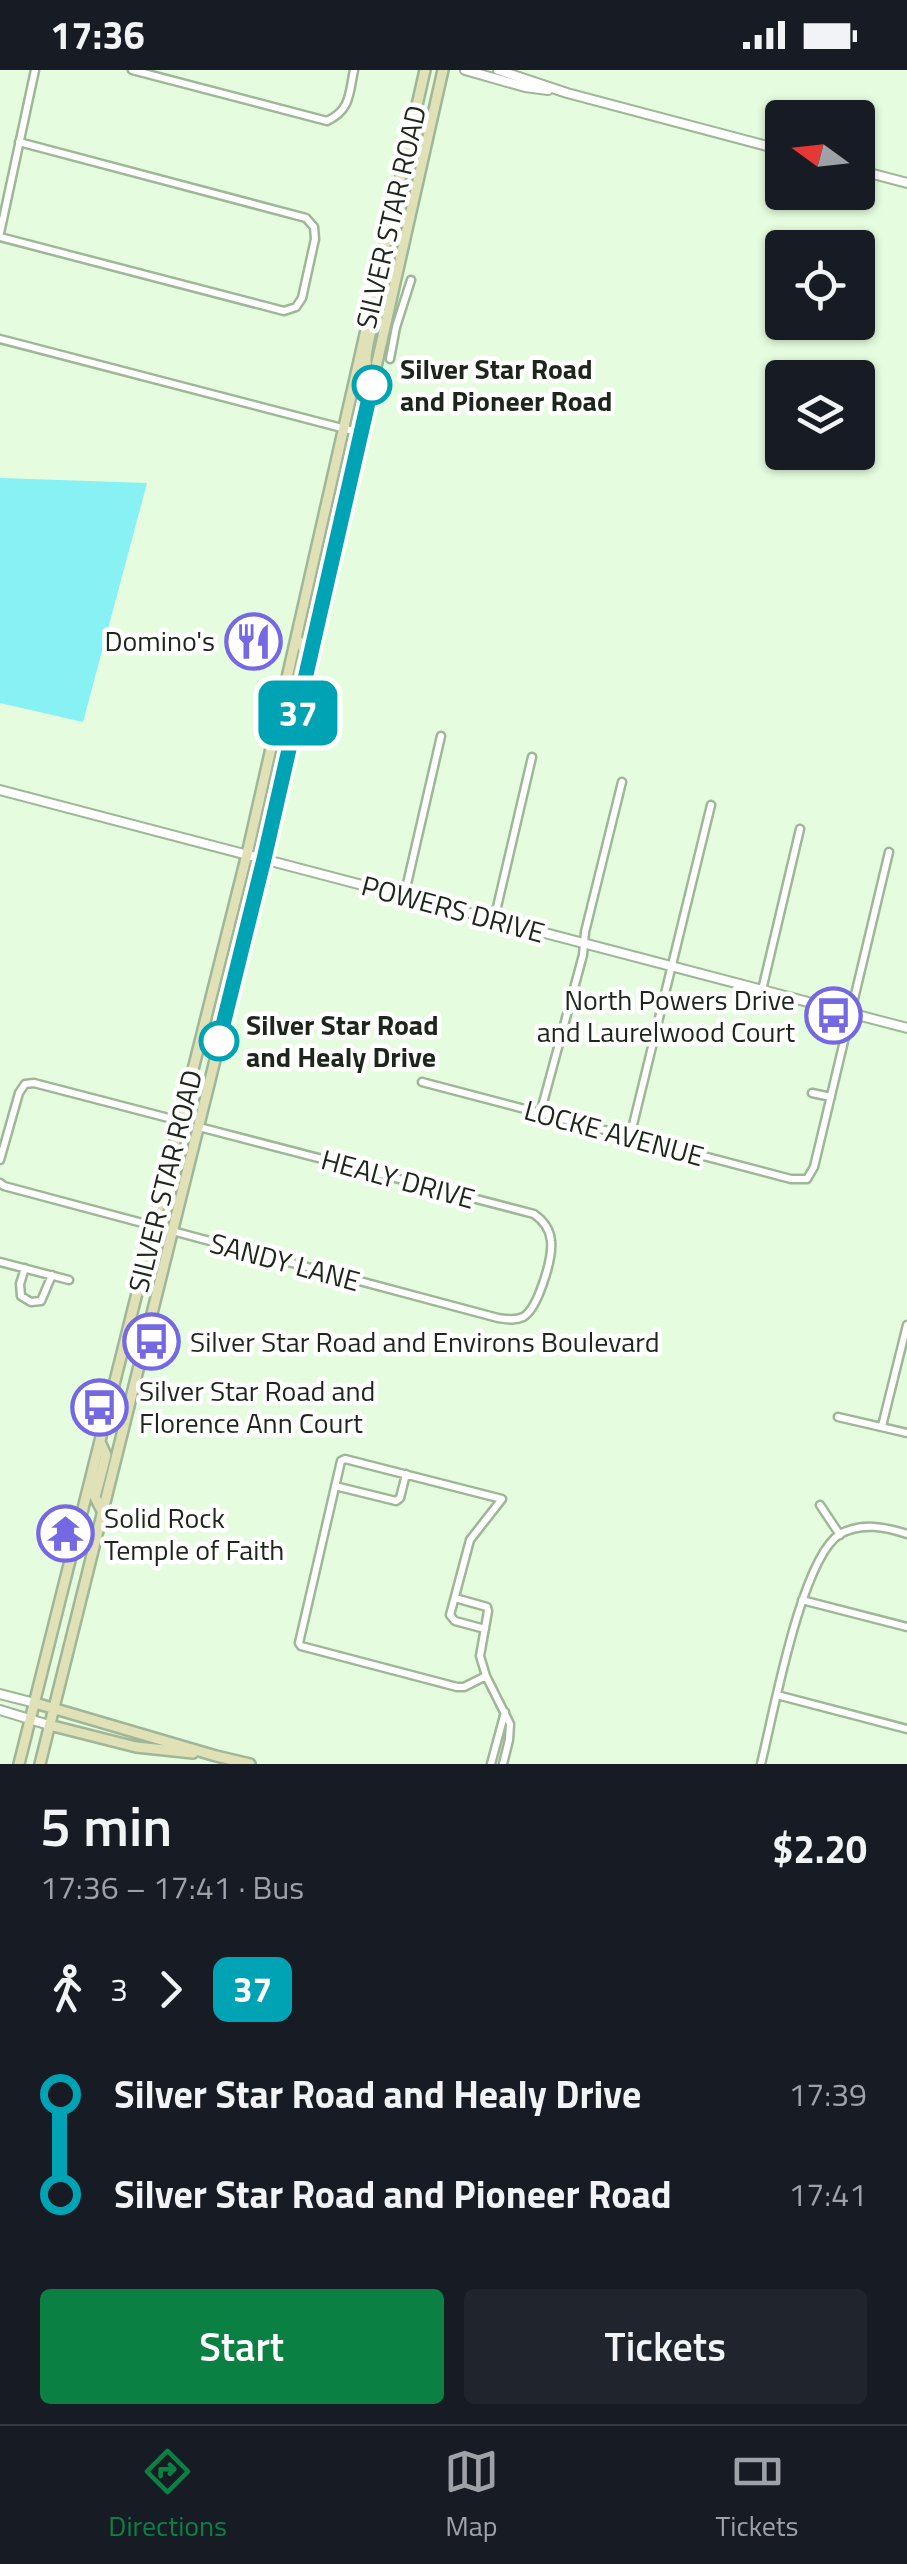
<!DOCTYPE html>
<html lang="en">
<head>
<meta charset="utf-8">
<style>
  body { margin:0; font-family:"Titillium Web",sans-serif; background:#20242c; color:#f1f3f6; height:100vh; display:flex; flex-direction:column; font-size:38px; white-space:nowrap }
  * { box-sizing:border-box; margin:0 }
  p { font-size:32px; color:#9ea1a6 }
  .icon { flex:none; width:55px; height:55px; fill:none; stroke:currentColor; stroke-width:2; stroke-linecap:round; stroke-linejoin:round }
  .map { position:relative; height:1694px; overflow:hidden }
  .details { display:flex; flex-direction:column; background:#171b24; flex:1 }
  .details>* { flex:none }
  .badge { padding:0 20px; border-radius:15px; font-size:35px; line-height:65px }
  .needle { width:65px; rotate:285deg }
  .controls { position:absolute; left:765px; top:30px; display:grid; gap:20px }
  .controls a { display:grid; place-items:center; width:110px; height:110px; border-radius:10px; background:#171b24; box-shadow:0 2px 8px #0004; font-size:50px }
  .map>.badge { position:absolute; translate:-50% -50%; box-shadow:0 0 0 5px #fff }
  .legs { display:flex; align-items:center; gap:15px; height:110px; padding:0 40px; font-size:32px }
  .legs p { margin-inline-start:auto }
  .headline { display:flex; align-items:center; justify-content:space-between; height:170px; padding:0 40px }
  h1 { font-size:55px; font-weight:600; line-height:75px }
  .cta { display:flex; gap:20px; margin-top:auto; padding:20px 40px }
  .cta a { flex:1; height:115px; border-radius:10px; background:#0b8043; color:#fff; font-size:40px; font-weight:600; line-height:115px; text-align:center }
  .cta a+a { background:#20242c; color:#f1f3f6 }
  ul { padding:0 40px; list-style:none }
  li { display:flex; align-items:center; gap:35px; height:100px; font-size:38px }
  li i { display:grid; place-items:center; width:15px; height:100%; margin:0 12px; background:currentColor }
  li i::after { content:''; width:25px; height:25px; margin:-12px; border:8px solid; border-radius:50%; background:#171b24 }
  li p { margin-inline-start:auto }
  li:first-child i { background:linear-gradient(#0000 50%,currentColor 0) }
  li:last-child i { background:linear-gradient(currentColor 50%,#0000 0) }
  .status { display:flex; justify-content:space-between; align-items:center; height:70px; padding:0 50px; background:#171b24; direction:ltr }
  .status svg { height:28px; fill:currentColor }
  .tabs { display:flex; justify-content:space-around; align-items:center; height:140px; border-top:2px solid #363941; background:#171b24; font-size:28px; color:#9ea1a6 }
  .tabs a { display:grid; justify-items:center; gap:5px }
  .tabs .selected { color:#0b8043 }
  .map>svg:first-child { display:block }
</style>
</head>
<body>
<div class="status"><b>17:36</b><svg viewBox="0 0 49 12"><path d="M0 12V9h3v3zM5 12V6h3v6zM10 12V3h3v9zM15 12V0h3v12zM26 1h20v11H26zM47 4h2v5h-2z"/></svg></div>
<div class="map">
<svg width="907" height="1694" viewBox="0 0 907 1694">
  <rect width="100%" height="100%" fill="#e5fcde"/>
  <!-- water -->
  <path fill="#87f1f3" d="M0 408 147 413 83 652 0 633Z"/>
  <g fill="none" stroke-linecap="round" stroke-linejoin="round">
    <defs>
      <path id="minor" d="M132 0 327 51C351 40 349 23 354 0
        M0 163 35 0
        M0 167 284 241 296 237 302 228 315 169 314 157 306 148 19 72
        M0 269 361 363
        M390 289 396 257 411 210
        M404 827 441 666
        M494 850 532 687
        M762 920 800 759
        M422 1012 791 1109H807L814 1097 889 782
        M812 1023 831 1027
        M540 1044 583 885 585 862 622 712
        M630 1067 711 735
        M0 1090 19 1023 25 1014 34 1013 180 1051
        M0 1113 4 1116 498 1248C506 1249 515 1251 523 1247 538 1239 553 1188 551 1171 550 1159 544 1151 534 1144L199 1057
        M0 1192 69 1210
        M25 1198 20 1214 21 1226 31 1232 41 1231 52 1205
        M838 1347 907 1363
        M882 1356 907 1255
        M335 1416 396 1431 400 1428 406 1404
        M820 1435 840 1465
        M455 1528 487 1537 488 1541 480 1586 486 1606 510 1654 509 1670 503 1694
        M802 1530 907 1557
        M485 1559 455 1551 450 1545 470 1470 502 1429 345 1389 341 1391 299 1573 301 1576 457 1617H464L486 1606
        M777 1625 907 1659
        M491 1694 505 1642
        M761 1694C773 1646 801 1488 840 1464 862 1452 885 1457 907 1464"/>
      <path id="tertiary" d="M465 0 525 17 548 20
        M498 0 567 23 782 80
        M858 100 907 113
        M0 720 907 958
        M0 1624 35 1633
        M0 1640 49 1655"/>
      <path id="secondary" d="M374 306C368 300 367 300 366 291 366 266 380 241 379 214
        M292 651 291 636 304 581 302 574 296 569
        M101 1374 106 1385 95 1427 102 1441
        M35 1633 216 1686 250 1694
        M49 1655 136 1677 193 1683
        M19 1694 247 784 425 0
        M40 1694 265 789 443 0"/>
    </defs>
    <!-- minor casing -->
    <use href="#minor" stroke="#a0b699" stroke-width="11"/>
    <!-- tertiary casing -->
    <use href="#tertiary" stroke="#a0b699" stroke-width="12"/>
    <!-- secondary casing -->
    <use href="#secondary" stroke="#a0b699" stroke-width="14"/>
    <!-- minor -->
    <use href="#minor" stroke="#fff" stroke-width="6"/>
    <!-- tertiary -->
    <use href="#tertiary" stroke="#fff" stroke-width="8"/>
    <!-- secondary -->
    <use href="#secondary" stroke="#e1e1b7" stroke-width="9"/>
  </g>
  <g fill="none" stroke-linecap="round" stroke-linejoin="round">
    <defs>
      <path id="line-1" d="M219 971 264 789 372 315"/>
    </defs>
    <!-- line-1 casing -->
    <use href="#line-1" stroke="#fff" stroke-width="22"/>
    <!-- line-1 -->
    <use href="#line-1" stroke="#00a3b4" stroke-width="15"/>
  </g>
  <!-- icons -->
  <defs>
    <symbol id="restaurant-ring" viewBox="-11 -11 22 22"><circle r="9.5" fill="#fff" stroke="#7468e3" stroke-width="1.5"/><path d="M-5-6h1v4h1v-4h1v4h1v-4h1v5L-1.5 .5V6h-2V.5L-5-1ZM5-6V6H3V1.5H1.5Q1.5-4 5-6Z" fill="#7468e3"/></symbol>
    <symbol id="bus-ring" viewBox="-11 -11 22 22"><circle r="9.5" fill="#fff" stroke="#7468e3" stroke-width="1.5"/><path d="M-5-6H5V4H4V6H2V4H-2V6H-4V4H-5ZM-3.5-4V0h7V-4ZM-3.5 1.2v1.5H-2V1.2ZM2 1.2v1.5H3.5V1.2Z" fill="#7468e3"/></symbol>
    <symbol id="temple-ring" viewBox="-11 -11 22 22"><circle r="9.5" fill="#fff" stroke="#7468e3" stroke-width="1.5"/><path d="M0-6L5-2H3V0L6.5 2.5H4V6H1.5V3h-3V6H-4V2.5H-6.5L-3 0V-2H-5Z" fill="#7468e3"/></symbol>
  </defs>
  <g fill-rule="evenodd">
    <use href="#restaurant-ring" x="222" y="540" width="63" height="63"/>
    <use href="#bus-ring" x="802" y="914" width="63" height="63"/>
    <use href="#bus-ring" x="120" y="1240" width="63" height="63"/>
    <use href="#bus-ring" x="68" y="1306" width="63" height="63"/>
    <use href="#temple-ring" x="34" y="1432" width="63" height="63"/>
  </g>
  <!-- markers -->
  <g fill="#fff" stroke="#00a3b4" stroke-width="5">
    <circle cx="372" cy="315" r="18"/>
    <circle cx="219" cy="971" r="18"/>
  </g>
  <g text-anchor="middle" stroke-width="9" stroke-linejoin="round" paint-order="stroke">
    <!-- street labels -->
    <g font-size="28" fill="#1d261b" stroke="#fff">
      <text transform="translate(391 147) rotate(-77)" y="10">SILVER STAR ROAD</text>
      <text transform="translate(453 839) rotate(15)" y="10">POWERS DRIVE</text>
      <text transform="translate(614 1063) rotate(15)" y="10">LOCKE AVENUE</text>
      <text transform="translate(398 1109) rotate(15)" y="10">HEALY DRIVE</text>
      <text transform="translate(165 1111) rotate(-76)" y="10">SILVER STAR ROAD</text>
      <text transform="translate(285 1192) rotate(15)" y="10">SANDY LANE</text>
    </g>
    <!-- stop labels -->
    <g font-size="28" font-weight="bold" fill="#1d261b" stroke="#fff" text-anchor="start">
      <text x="400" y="309">Silver Star Road<tspan x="400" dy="32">and Pioneer Road</tspan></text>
      <text x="246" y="965">Silver Star Road<tspan x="246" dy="32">and Healy Drive</tspan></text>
    </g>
    <!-- poi labels -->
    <g font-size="28" fill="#1d261b" stroke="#fff" text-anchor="start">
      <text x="215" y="581" text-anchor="end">Domino's</text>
      <text x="795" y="940" text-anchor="end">North Powers Drive<tspan x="795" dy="32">and Laurelwood Court</tspan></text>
      <text x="190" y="1282">Silver Star Road and Environs Boulevard</text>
      <text x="139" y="1331">Silver Star Road and<tspan x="139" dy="32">Florence Ann Court</tspan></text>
      <text x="104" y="1458">Solid Rock<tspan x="104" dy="32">Temple of Faith</tspan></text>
    </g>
  </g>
</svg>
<div class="controls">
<a><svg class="needle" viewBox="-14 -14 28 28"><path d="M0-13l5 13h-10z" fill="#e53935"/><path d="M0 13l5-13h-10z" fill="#9ea1a6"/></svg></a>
<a><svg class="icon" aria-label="locate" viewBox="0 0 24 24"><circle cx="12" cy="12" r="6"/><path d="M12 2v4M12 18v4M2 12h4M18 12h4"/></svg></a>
<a><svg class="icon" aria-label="layers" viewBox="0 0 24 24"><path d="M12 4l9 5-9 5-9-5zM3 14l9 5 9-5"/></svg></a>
</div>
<b class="badge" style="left:298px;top:643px;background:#00a3b4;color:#fff">37</b>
</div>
<section class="details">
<div class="headline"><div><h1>5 min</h1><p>17:36 – 17:41 · Bus</p></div><b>$2.20</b></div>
<div class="legs"><svg class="icon" aria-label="walk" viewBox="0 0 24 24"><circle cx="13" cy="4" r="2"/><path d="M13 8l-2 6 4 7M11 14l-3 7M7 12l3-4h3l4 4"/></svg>3<svg class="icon" aria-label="forward" viewBox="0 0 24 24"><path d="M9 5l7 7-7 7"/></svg><b class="badge" style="background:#00a3b4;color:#fff">37</b></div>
<ul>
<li><i style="color:#00a3b4"></i><b>Silver Star Road and Healy Drive</b><p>17:39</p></li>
<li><i style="color:#00a3b4"></i><b>Silver Star Road and Pioneer Road</b><p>17:41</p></li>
</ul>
<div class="cta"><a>Start</a><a>Tickets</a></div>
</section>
<nav class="tabs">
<a class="selected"><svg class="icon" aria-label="directions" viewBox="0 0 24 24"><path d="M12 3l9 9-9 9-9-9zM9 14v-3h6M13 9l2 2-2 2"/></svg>Directions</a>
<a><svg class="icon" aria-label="map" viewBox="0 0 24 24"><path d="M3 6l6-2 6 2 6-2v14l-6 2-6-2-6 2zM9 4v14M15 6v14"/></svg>Map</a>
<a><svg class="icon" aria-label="tickets" viewBox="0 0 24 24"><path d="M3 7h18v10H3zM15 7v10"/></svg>Tickets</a>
</nav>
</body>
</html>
